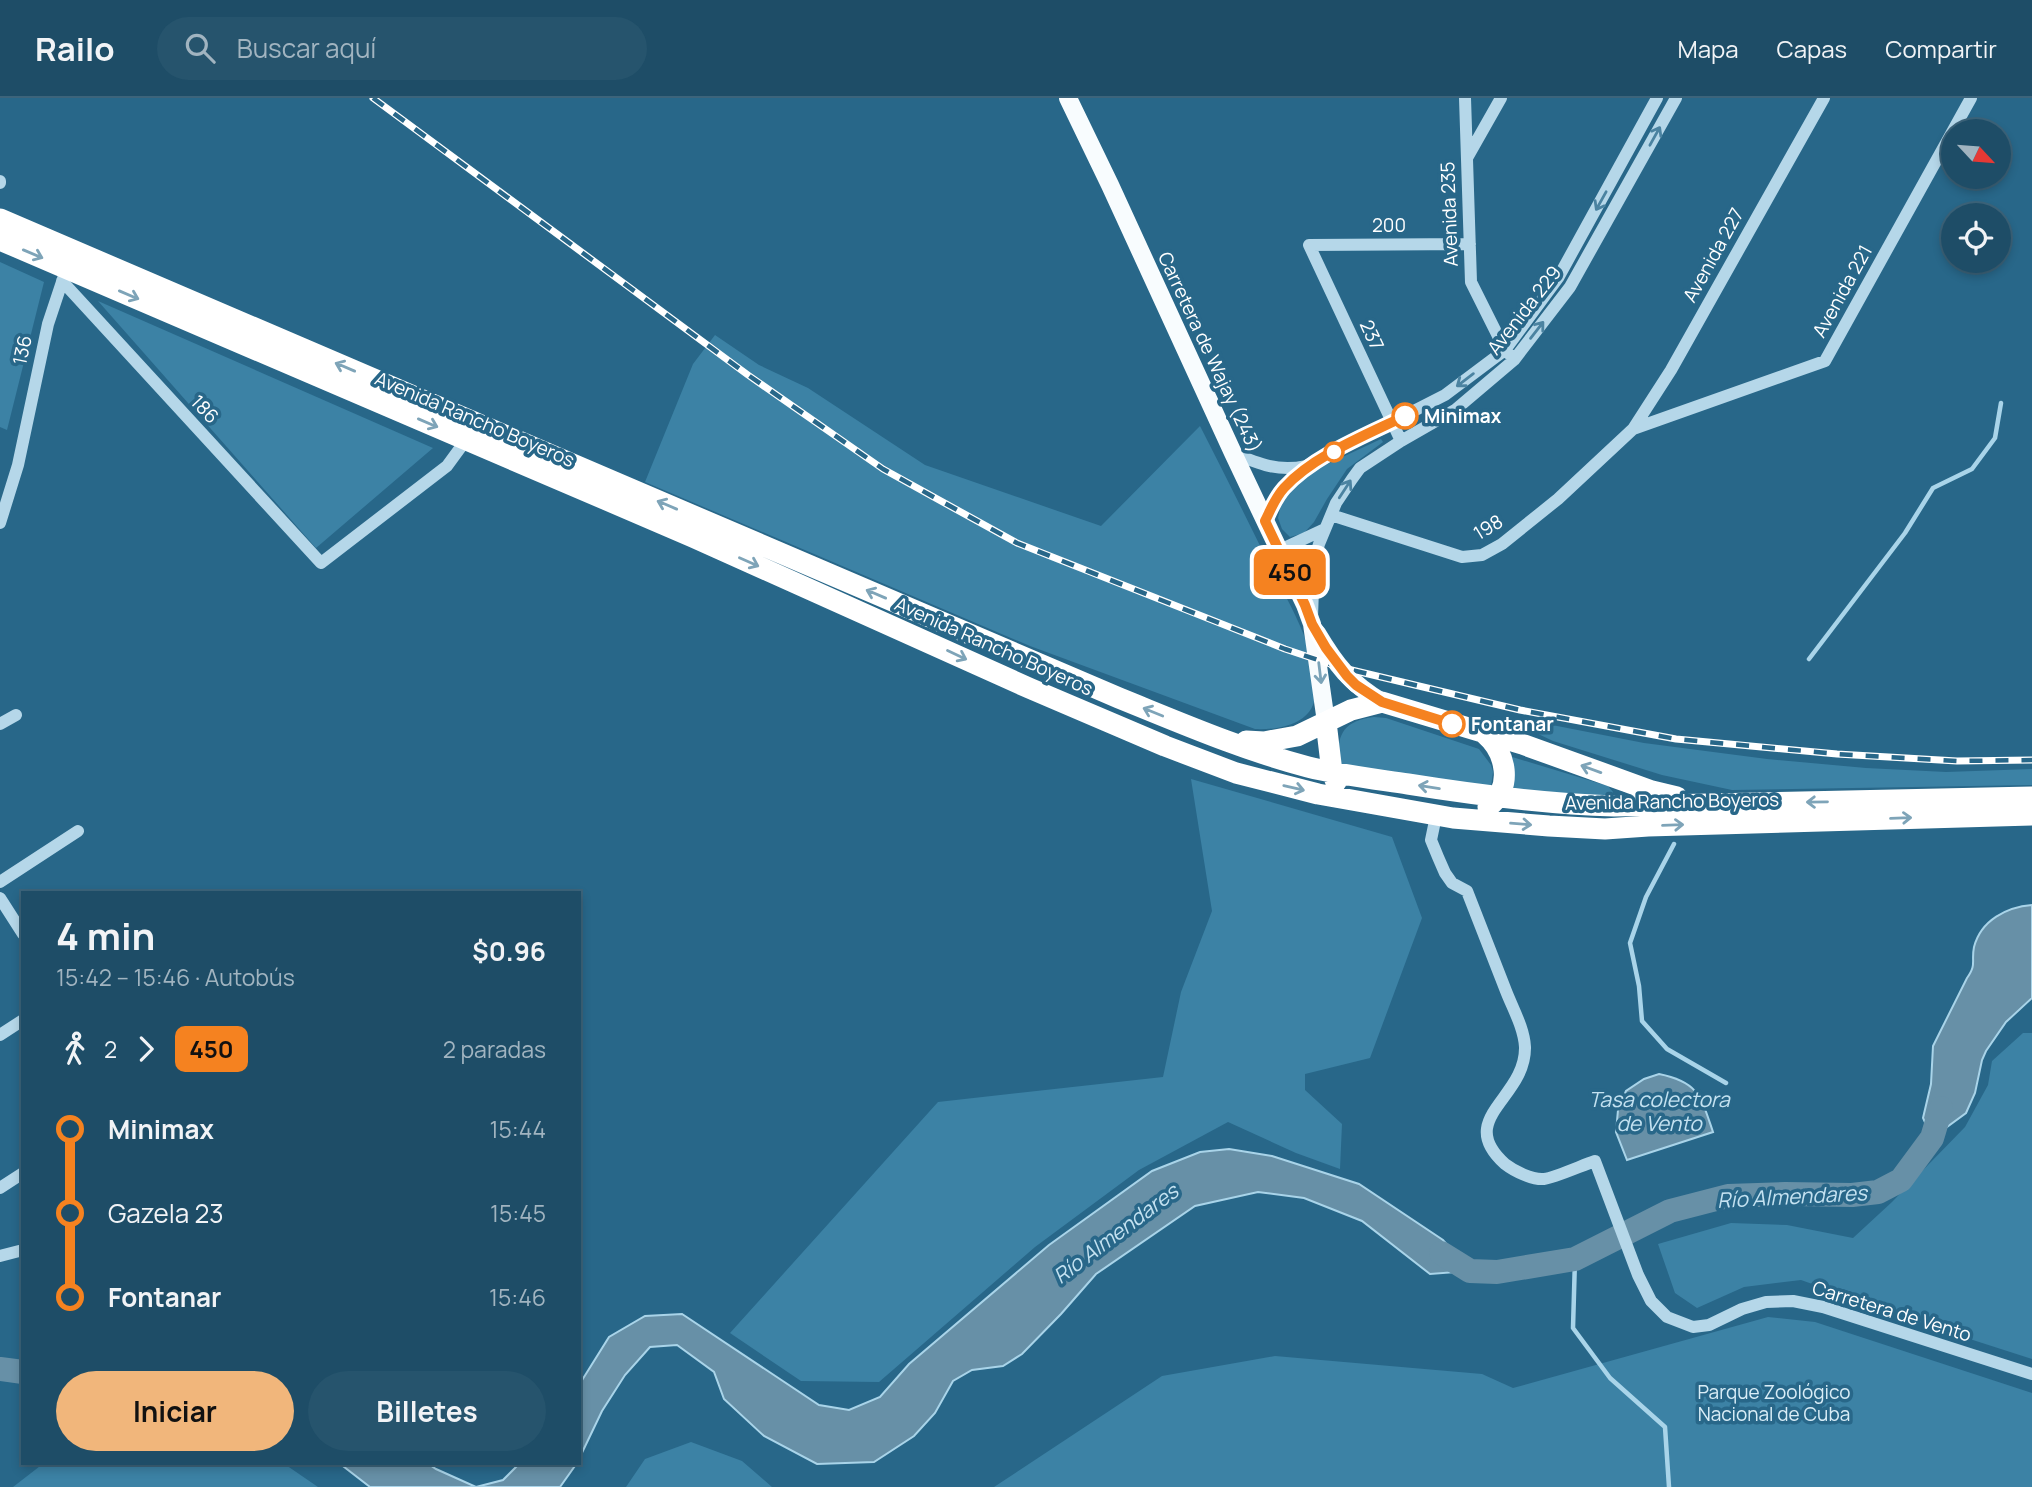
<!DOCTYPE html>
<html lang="es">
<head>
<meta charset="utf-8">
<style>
  body { margin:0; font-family:Manrope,sans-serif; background:#26546d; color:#f1f3f6; height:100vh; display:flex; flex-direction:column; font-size:26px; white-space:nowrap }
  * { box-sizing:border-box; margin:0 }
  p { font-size:23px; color:#a1b4c0 }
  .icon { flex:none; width:38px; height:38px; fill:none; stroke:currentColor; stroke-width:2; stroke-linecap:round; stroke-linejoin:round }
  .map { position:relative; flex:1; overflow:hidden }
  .drawer { position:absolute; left:21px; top:793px; width:560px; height:574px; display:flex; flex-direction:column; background:#1e4d67; border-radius:0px; box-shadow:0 4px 10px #0003,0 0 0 2px #3c647b }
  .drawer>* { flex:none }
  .badge { padding:0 14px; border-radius:10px; font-size:24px; line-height:46px }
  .needle { width:46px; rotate:116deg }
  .buttons { position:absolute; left:1941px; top:21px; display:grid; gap:14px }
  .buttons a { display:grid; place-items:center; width:70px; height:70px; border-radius:50%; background:#1e4d67; box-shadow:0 4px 10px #0003,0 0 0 2px #3c647b; font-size:35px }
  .map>.badge { position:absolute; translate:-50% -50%; box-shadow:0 0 0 4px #fff }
  .legs { display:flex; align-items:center; gap:10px; height:77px; padding:0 35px; font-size:23px }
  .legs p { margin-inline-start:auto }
  .headline { display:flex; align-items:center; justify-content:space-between; height:119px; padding:0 35px }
  h1 { font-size:38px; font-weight:700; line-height:52px }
  .cta { display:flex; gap:14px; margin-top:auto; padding:14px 35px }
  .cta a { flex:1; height:80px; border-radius:42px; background:#f1b67b; color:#111; font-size:28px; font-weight:700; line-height:80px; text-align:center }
  .cta a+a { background:#26546d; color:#f1f3f6 }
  ul { padding:0 35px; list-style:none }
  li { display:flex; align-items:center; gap:24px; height:84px; font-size:26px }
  li i { display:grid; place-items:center; width:10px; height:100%; margin:0 9px; background:currentColor }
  li i::after { content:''; width:18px; height:18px; margin:-9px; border:5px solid; border-radius:50%; background:#1e4d67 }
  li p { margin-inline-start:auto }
  li:first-child i { background:linear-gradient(#0000 50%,currentColor 0) }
  li:last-child i { background:linear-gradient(currentColor 50%,#0000 0) }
  header { display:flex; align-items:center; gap:42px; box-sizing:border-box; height:98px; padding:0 35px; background:#1e4d67; border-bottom:2px solid #3c647b }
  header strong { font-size:33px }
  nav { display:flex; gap:38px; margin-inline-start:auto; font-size:24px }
  .search { width:490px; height:63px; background:#26546d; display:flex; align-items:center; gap:18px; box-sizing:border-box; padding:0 24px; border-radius:38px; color:#a1b4c0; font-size:26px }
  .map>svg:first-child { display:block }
</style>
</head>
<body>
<header>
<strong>Railo</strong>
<div class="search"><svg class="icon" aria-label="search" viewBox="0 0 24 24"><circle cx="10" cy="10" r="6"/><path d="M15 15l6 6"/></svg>Buscar aquí</div>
<nav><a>Mapa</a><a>Capas</a><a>Compartir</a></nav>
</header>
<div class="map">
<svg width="2032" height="1389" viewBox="0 0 2032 1389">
  <rect width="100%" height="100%" fill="#286789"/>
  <!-- green -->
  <path fill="#3c82a5" d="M0 164 44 184 7 332 0 329Z
    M98 203 433 350 316 450Z
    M715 237 759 267 808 290 925 367 1101 428 1200 328C1224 375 1247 421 1270 468 1281 490 1294 512 1303 535 1308 546 1317 593 1314 604 1307 628 1275 632 1255 631L1030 548 645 384 693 266Z
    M1381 341 1383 344 1347 371 1327 401 1314 424 1304 435 1290 439 1282 431 1278 420 1282 401 1302 378Z
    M1374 619 1386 620 1479 651 1491 667 1493 674 1491 688 1338 667C1337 637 1342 623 1374 619Z
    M1517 620 1644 645 1767 661 1866 670 1946 674 2032 671V687L1732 692 1662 677 1553 643 1513 624Z
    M1509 658 1608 688 1613 694 1612 699 1513 691Z
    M1191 681 1392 739 1422 820 1370 960 1305 976V992L1342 1026 1340 1071 1296 1055 1228 1024 1139 1072 1035 1149 879 1284 801 1283 730 1235 938 1004 1163 979 1181 894 1212 813Z
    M2023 935H2032V1261L1948 1234 1801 1182 1744 1189 1697 1210 1675 1195 1658 1146 1731 1125 1787 1127 1853 1140 1892 1104 1965 1029 1988 987 1992 963Z
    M1768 1219 1815 1224 2032 1295V1389H994L1162 1278 1275 1258 1482 1276 1513 1290Z
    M691 1344 742 1363 772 1389H626L645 1361Z
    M44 1365H283L318 1389H13Z"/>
  <!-- water -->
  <path fill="#6790a7" stroke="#a9d4e9" stroke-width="2" d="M2032 807V900L2006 924 1986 953 1982 962 1975 995 1966 1015 1932 1040 1923 1020 1931 986 1933 948 1967 880C1977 866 1971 864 1974 849 1981 822 2007 809 2032 807Z
    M1659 976C1699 984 1701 999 1713 1034L1627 1062 1616 1034 1618 1012 1626 993 1644 981Z
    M1229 1051 1272 1058 1359 1086 1443 1142 1470 1173 1430 1176 1362 1123 1304 1100 1258 1094 1195 1108 1096 1176 1061 1216 1022 1256 1003 1268 972 1272 953 1283 935 1315 914 1338 874 1364 817 1366 764 1338 724 1301 714 1274 677 1247 650 1249 625 1277 602 1313 579 1361V1287L609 1239 645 1218 682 1216 819 1307 849 1312 880 1299 909 1266 1049 1147 1152 1073 1200 1054Z
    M339 1365H427L436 1371 476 1389 503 1382 520 1365H577L560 1389H370Z"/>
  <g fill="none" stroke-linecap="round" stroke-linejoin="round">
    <!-- stream -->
    <path stroke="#a9d4e9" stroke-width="4.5" d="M1809 561 1905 435 1933 390 1972 371 1995 340 2001 305
      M1674 746 1646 799 1630 845 1639 888 1642 923 1667 951 1726 985
      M1575 1161 1573 1230 1610 1280 1665 1329 1669 1389"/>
    <!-- river -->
    <path stroke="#6790a7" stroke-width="24" d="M1441 1155 1470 1173 1497 1174 1575 1161 1670 1113 1728 1098 1785 1096 1852 1097 1878 1094 1901 1082 1932 1040 1941 1010
      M0 1271 23 1274"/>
    <!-- minor -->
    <path stroke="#b5d7e9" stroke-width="12" d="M1465 0 1471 184 1505 252 1509 256
      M1467 60 1501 0
      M0 83V85
      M62 183 321 465 447 368 466 342
      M1633 331 1825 263 1971 0
      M1401 343 1309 147 1470 146
      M1233 355C1259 366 1278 374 1306 368
      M1331 417 1462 459 1482 457 1502 446 1558 401 1633 331 1671 272 1824 0
      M1265 423 1275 402 1283 391 1306 368 1445 297 1505 252 1558 180 1657 0
      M0 425 18 367 48 226 64 178
      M1280 452 1325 431
      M1312 519 1314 462 1319 446 1336 405 1352 381 1360 370 1401 343 1455 312 1514 262 1570 189 1676 0
      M0 626 16 617
      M1436 718 1431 742 1438 759 1445 775 1452 785 1467 793C1480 827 1493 860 1506 893 1513 911 1524 930 1525 949 1526 1001 1454 1020 1505 1066 1514 1073 1532 1082 1544 1081 1554 1080 1583 1067 1595 1063L1638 1177 1651 1203 1667 1219 1693 1229 1709 1227 1742 1211 1766 1204 1793 1203 1823 1209 2032 1276
      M0 784 78 733
      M0 800 23 836
      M0 937 23 922
      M0 1090 23 1075
      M0 1158 23 1152"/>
    <!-- major -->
    <path stroke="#f8fcfe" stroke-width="18" d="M1068 0 1110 87 1233 355 1305 507 1312 526 1326 624
      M1317 535C1336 567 1350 585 1382 604"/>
    <!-- highway -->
    <path stroke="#fff" stroke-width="21" d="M0 121 1119 600C1181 625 1243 652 1308 669 1341 677 1375 681 1408 686 1477 697 1544 706 1614 708L2032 699
      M0 142 693 439 1029 590 1165 648 1236 675 1318 696 1453 720 1549 728 1605 731 1648 728 2032 717
      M1326 624 1332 674 1336 684
      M1485 636C1506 654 1514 690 1488 709
      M1246 643 1264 644 1297 638 1351 612 1382 604 1522 646 1652 693 1677 699"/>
    <defs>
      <path id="rail" d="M373 0 748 277 883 371 1017 445 1285 551 1339 569 1520 612 1676 641 1837 656 1957 663 2032 662"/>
    </defs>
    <!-- rail casing -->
    <use href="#rail" stroke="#fff" stroke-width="7"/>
    <!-- rail -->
    <use href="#rail" stroke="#286789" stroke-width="4.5" stroke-dasharray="13" stroke-linecap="butt"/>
  </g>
  <!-- one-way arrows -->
  <defs><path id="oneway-shaft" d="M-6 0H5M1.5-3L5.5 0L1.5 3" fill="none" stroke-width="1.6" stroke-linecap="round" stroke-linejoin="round" transform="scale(1.75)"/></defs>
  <g stroke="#4b83a1">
    <use href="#oneway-shaft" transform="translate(1655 38) rotate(-61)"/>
    <use href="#oneway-shaft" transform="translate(1601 103) rotate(119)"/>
    <use href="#oneway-shaft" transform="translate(1537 232) rotate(-52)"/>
    <use href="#oneway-shaft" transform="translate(1465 282) rotate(143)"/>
    <use href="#oneway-shaft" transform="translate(1345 391) rotate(-57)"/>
  </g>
  <g stroke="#7ea4b8">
    <use href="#oneway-shaft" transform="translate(33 156) rotate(23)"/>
    <use href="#oneway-shaft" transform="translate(129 197) rotate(23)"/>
    <use href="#oneway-shaft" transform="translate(345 269) rotate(-157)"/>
    <use href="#oneway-shaft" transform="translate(428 325) rotate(23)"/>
    <use href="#oneway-shaft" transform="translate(667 407) rotate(-157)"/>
    <use href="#oneway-shaft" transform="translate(749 464) rotate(24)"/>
    <use href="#oneway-shaft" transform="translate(876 496) rotate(-157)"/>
    <use href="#oneway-shaft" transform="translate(957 557) rotate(25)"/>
    <use href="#oneway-shaft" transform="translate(1153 614) rotate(-158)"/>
    <use href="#oneway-shaft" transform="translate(1591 671) rotate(-160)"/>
    <use href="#oneway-shaft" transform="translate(1429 689) rotate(-171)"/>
    <use href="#oneway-shaft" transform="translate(1294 690) rotate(13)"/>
    <use href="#oneway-shaft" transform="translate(1817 704) rotate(179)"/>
    <use href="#oneway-shaft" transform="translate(1901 720) rotate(-2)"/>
    <use href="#oneway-shaft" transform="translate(1521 726) rotate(5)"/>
    <use href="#oneway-shaft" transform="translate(1673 727) rotate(-2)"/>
  </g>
  <use stroke="#7ba3b8" href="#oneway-shaft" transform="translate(1320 575) rotate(83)"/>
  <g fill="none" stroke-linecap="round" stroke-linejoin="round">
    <defs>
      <path id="line-1" d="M1405 318C1366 337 1313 358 1284 390 1275 400 1271 411 1265 423L1305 507 1312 526 1326 550 1347 578 1356 587 1382 604 1452 626"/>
    </defs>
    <!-- line-1 casing -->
    <use href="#line-1" stroke="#fff" stroke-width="16"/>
    <!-- line-1 -->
    <use href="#line-1" stroke="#f58220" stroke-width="10"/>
  </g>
  <!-- markers -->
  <g fill="#fff" stroke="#f58220" stroke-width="3.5">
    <circle cx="1405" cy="318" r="12"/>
    <circle cx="1334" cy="354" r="9"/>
    <circle cx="1452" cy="626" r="12"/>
  </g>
  <g text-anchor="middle" stroke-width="7" stroke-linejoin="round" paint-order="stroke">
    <!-- street labels -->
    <g font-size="19" fill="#fff" stroke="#286789">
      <text transform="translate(1449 116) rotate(-92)" y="7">Avenida 235</text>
      <text x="1389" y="134">200</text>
      <text transform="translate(1713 157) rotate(-61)" y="7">Avenida 227</text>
      <text transform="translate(1842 193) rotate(-61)" y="7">Avenida 221</text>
      <text transform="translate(1524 212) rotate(-52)" y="7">Avenida 229</text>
      <text transform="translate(1372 237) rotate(65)" y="7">237</text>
      <text transform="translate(22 252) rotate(-78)" y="7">136</text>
      <text transform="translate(1210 254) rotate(65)" y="7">Carretera de Wajay (243)</text>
      <text transform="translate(205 311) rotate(47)" y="7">186</text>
      <text transform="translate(475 321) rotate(23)" y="7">Avenida Rancho Boyeros</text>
      <text transform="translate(1488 429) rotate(-31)" y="7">198</text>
      <text transform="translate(994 548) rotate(24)" y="7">Avenida Rancho Boyeros</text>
      <text transform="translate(1672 703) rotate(-1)" y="7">Avenida Rancho Boyeros</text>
      <text transform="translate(1892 1213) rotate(17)" y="7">Carretera de Vento</text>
    </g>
    <!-- stop labels -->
    <g font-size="19" font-weight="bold" fill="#fff" stroke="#286789" text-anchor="start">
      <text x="1424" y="325">Minimax</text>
      <text x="1471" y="633">Fontanar</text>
    </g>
    <!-- park labels -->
    <g font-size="19" fill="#d9edf7" stroke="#286789">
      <text x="1774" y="1301">Parque Zoológico<tspan x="1774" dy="22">Nacional de Cuba</tspan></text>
    </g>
    <!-- water labels -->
    <g font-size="21" font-style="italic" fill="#c4e2f1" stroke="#286789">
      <text x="1659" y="1009">Tasa colectora<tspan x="1659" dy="24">de Vento</tspan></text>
      <text transform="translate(1792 1099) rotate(-3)" y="7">Río Almendares</text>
      <text transform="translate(1116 1136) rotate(-37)" y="7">Río Almendares</text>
    </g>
  </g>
</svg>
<div class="buttons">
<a><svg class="needle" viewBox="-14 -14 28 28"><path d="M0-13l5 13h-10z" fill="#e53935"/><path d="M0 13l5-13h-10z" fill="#a1b4c0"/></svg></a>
<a><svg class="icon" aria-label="locate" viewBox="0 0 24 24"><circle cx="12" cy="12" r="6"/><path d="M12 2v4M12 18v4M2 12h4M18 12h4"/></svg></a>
</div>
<b class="badge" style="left:1290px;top:474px;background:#f58220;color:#111">450</b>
<section class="drawer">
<div class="headline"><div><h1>4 min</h1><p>15:42 – 15:46 · Autobús</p></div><b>$0.96</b></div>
<div class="legs"><svg class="icon" aria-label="walk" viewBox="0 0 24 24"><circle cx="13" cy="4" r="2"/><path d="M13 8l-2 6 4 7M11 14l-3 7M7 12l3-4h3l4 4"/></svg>2<svg class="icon" aria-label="forward" viewBox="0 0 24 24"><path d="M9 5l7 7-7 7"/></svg><b class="badge" style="background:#f58220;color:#111">450</b><p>2 paradas</p></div>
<ul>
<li><i style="color:#f58220"></i><b>Minimax</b><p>15:44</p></li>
<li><i style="color:#f58220"></i><span>Gazela 23</span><p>15:45</p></li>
<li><i style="color:#f58220"></i><b>Fontanar</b><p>15:46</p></li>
</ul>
<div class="cta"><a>Iniciar</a><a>Billetes</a></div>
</section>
</div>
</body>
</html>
